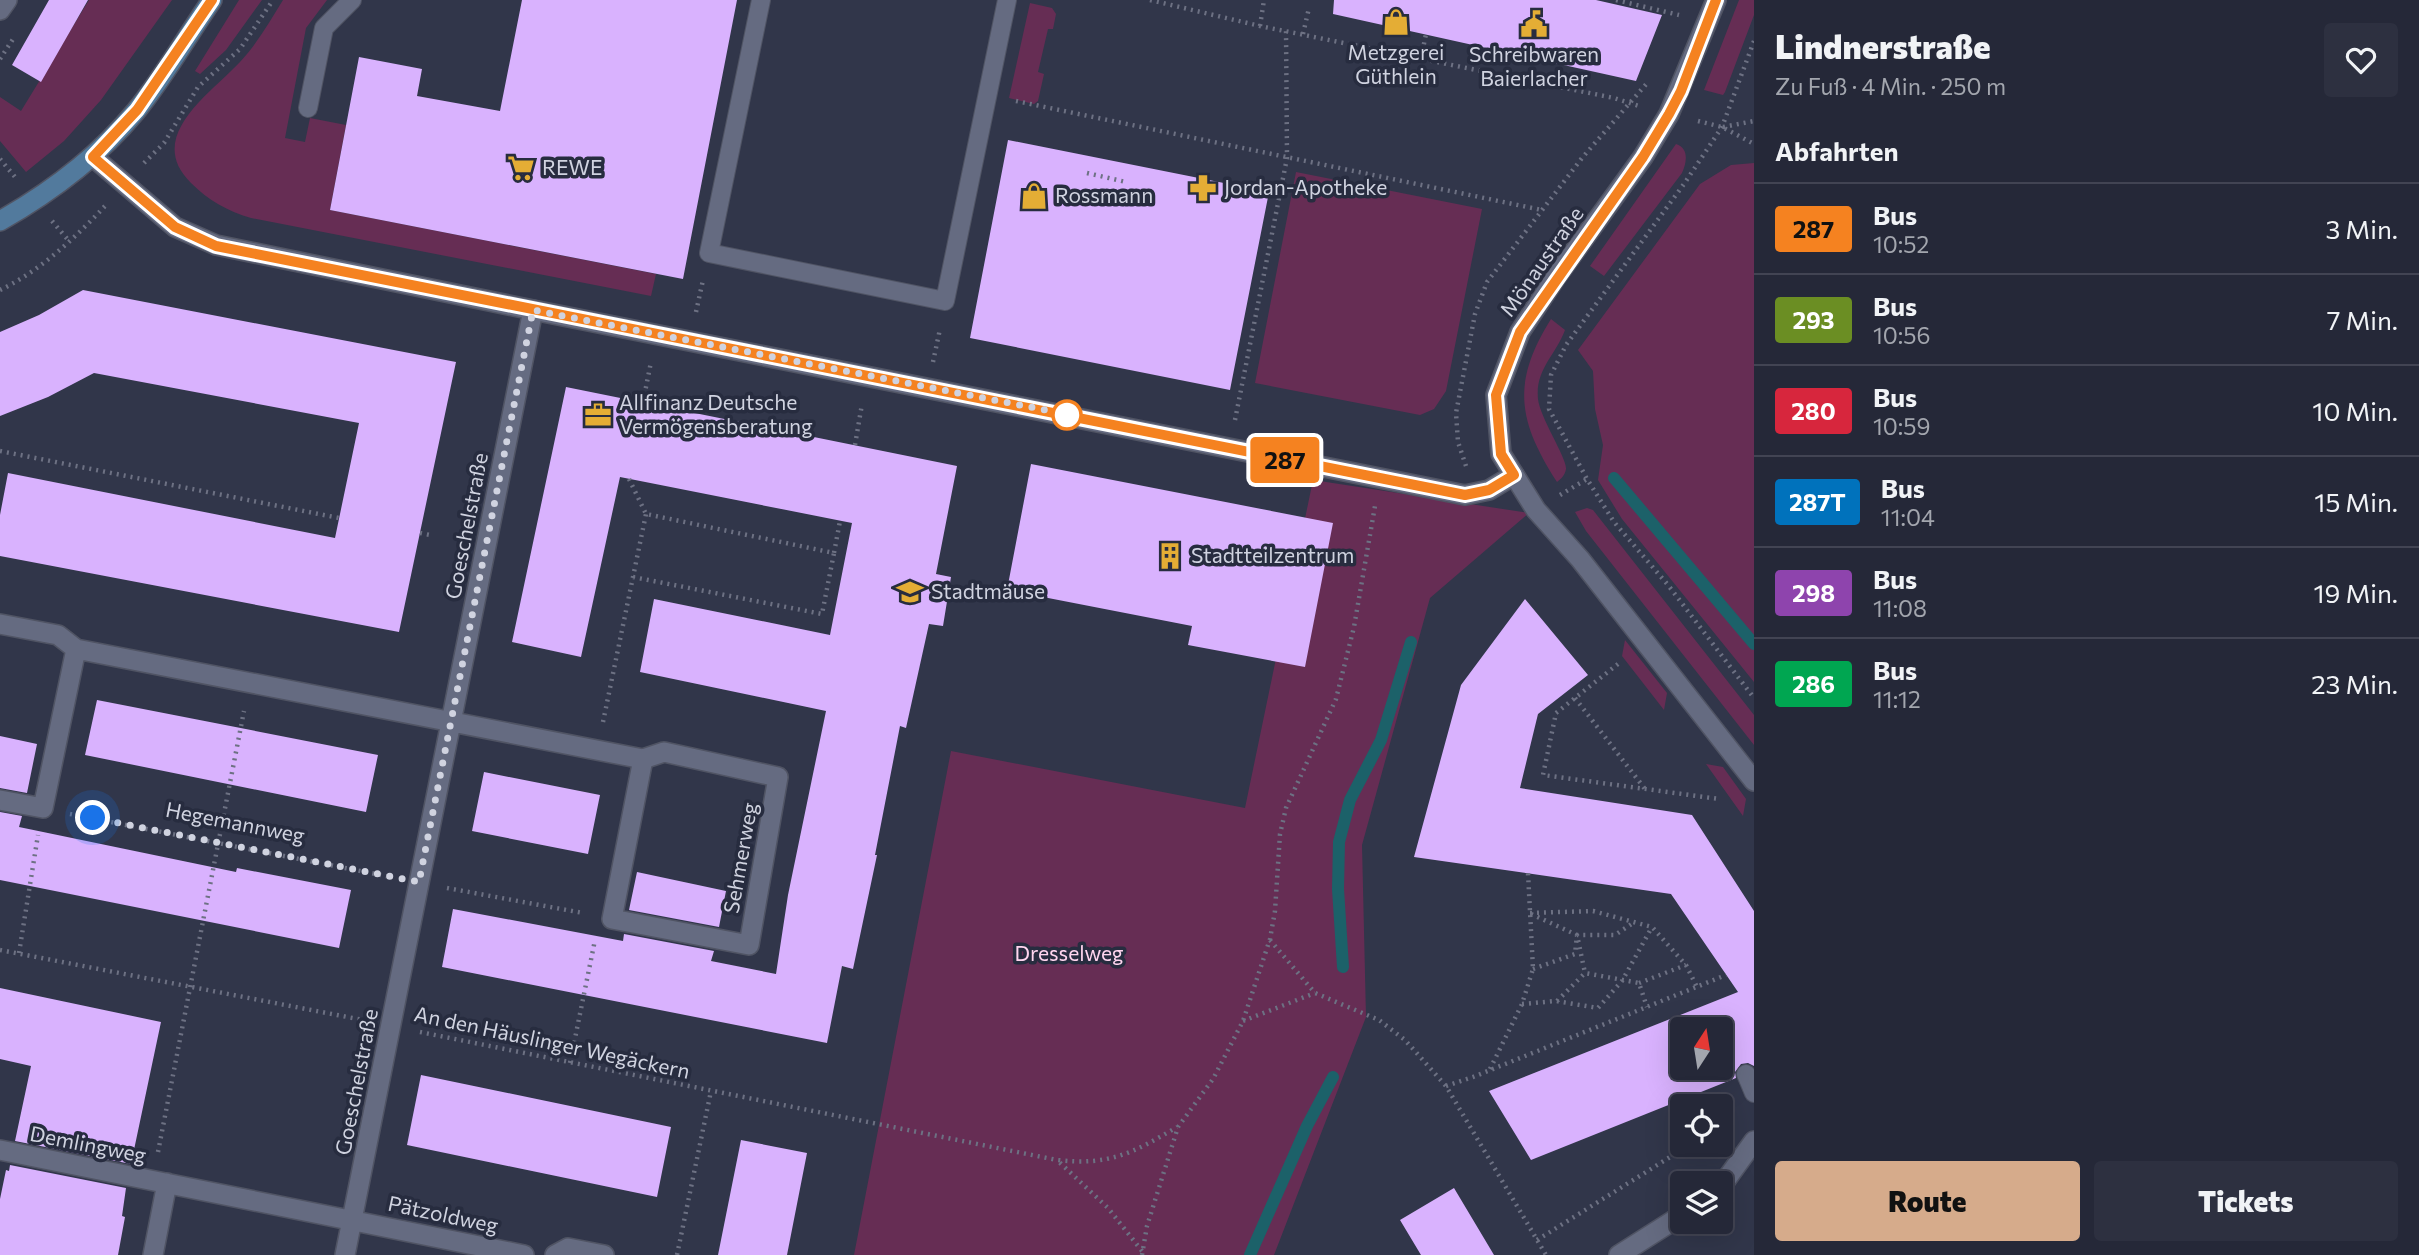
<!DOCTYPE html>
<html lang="de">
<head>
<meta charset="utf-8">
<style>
  body { margin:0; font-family:Commissioner,sans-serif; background:#2d3040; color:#f1f3f6; height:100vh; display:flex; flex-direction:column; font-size:26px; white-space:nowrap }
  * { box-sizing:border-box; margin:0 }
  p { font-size:23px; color:#a3a6ae }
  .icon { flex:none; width:38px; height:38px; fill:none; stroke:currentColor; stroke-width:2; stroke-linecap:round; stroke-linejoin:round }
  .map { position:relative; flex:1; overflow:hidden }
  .details { display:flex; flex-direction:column; background:#252838; width:665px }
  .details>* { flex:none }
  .badge { padding:0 14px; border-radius:5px; font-size:24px; line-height:46px }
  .needle { width:46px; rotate:12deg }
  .tools { position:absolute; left:1670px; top:1017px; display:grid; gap:14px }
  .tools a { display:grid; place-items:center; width:63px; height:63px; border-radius:7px; background:#252838; box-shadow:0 7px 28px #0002,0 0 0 2px #424453; font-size:35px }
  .you { position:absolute; width:35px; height:35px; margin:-18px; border:5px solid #fff; border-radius:50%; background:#1a73e8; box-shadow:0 0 0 10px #1a73e833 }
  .map>.badge { position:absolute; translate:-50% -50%; box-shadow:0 0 0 4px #fff }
  h2 { padding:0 21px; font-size:26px; line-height:63px }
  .round { display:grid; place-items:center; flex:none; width:74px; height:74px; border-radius:7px; background:#2d3040 }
  .overview { display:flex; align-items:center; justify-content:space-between; height:119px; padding:0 21px }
  h1 { font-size:33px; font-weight:800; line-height:52px }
  .primary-button { display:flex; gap:14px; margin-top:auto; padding:14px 21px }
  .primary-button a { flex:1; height:80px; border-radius:7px; background:#d6ab8b; color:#111; font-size:28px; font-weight:800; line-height:80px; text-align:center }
  .primary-button a+a { background:#2d3040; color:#f1f3f6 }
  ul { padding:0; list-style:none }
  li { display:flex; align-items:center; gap:21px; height:91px; padding:0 21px; border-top:2px solid #424453 }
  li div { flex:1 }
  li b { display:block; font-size:26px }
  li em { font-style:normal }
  li .badge { min-width:77px; font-weight:700; text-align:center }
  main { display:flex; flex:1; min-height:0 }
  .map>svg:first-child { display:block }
</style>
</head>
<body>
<main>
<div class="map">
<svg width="1754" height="1255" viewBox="0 0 1754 1255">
  <rect width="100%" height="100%" fill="#31364a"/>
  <!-- green -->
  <path fill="#662d54" d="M89 0H172L101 100 64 141 26 172 0 141V97L21 111Z
    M239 0H262L226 50 200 74 195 71Z
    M283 0H327L306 28 285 138 305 142 310 118 346 125 330 210 656 274 651 296 251 218C227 211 208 200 191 183 144 137 210 94 240 62 257 44 270 21 283 0Z
    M1739 0H1754V15L1725 92 1723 95 1704 90Z
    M1030 3 1052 8 1056 14 1053 29H1048L1038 72 1044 74 1038 101 1034 104 1009 98Z
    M1676 144C1689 148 1687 162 1682 173L1604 276 1590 266Z
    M1754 163V682L1622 519 1598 480 1603 445 1595 409 1593 371 1578 350 1700 184 1731 165Z
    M1296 172 1482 209 1446 391 1434 409 1420 415 1255 383Z
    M1551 319 1565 330C1556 355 1535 369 1538 399 1540 418 1567 458 1566 469 1565 475 1561 479 1557 482 1518 421 1511 383 1551 319Z
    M1313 480 1529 513 1430 598 1362 845 1366 1017 1274 1255H854L951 751 1245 808Z
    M1587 508 1593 510 1754 715V745L1586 531 1575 512Z
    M1625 640 1667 693 1664 710 1622 656Z
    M1706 764 1723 767 1746 799 1743 816Z"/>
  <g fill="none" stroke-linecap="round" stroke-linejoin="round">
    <!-- stream -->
    <path stroke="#1c6169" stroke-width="12" d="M1614 478 1754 644
      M1343 967 1338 889 1339 842 1350 800 1381 740 1411 642
      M1250 1255 1307 1126 1333 1077"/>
  </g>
  <!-- building -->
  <path fill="#d9b2fe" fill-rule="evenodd" d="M49 0H88L41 82 12 65Z
    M522 0H737L683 279 330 210 359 57 422 69 417 96 500 111Z
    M1334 0H1596L1662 15 1636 81 1333 14Z
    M1008 140 1269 192 1230 390 970 338Z
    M83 290 456 362 399 632 0 556V515L8 473 335 538 359 423 94 373 48 397 0 416V332L39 315Z
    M566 387 957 466 936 574 951 577 943 626 929 624 906 728 900 726 875 855H877L853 969 842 966 827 1043 442 967 453 909 623 941 624 934 714 951 711 961 776 974 788 895 826 711 640 672 654 599 830 635 852 523 620 477 581 657 512 642Z
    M1031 464 1333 523 1305 667 1188 645 1192 626 1007 590Z
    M1525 599 1588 675 1538 714 1520 788 1692 815 1754 911V1066L1748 1063 1741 1064 1735 1072 1736 1078 1531 1160 1489 1091 1738 992 1671 894 1414 857 1461 685ZM1682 1029H1720V1068H1682Z
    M97 700 378 755 366 812 85 755Z
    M0 736 37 744 27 793 0 788Z
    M484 772 600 795 588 854 472 831Z
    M0 812 22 816 19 827 236 872 237 868 351 890 339 948 0 880Z
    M637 872 726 891 719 927 629 910Z
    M0 988 161 1022 131 1164 15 1141 31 1066 0 1059Z
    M421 1075 671 1127 657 1197 407 1145Z
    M741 1140 807 1153 787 1255H718Z
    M10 1165 126 1188 122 1216 125 1217 118 1255H0V1199L6 1170 9 1171Z
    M1454 1188 1494 1255H1421L1400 1220Z"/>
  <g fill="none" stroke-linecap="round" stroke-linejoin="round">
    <defs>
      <path id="service" d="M761 0 709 253 945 301 1007 0
        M308 108 324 28 352 0
        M1746 1074 1754 1093"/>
      <path id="pedestrian" d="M533 310 1465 495 1489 490 1514 475"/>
      <path id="minor" d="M1716 0 1669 114 1643 157 1556 277 1520 332 1496 395 1501 454 1536 510 1580 559 1754 781
        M0 10 7 0
        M93 157 175 227 216 245 533 310 345 1255
        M0 624 58 635 76 649 643 759 664 752 778 777 749 945 612 919 643 759
        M0 800 43 808 76 649
        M0 1150 524 1255
        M1720 1188 1754 1141
        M153 1255 167 1183
        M555 1255 568 1248 604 1255
        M1619 1255 1682 1215"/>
      <path id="secondary" d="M0 221C51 192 99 156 136 111 164 77 187 36 212 0"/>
    </defs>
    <!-- service casing -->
    <use href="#service" stroke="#505464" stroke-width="20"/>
    <!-- pedestrian casing -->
    <use href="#pedestrian" stroke="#505464" stroke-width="22"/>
    <!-- minor casing -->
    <use href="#minor" stroke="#505464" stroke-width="22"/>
    <!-- secondary casing -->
    <use href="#secondary" stroke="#505464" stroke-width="22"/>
    <!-- path -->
    <path stroke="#6d7183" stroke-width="4.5" stroke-dasharray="2 5" stroke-linecap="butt" d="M1150 0 1260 26 1614 98 1642 107
      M1616 0 1679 15
      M1260 26 1264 0
      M1303 34 1309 8
      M1754 41 1722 127 1684 184 1566 345 1551 375 1549 409 1587 479 1614 522 1668 585 1754 698
      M1421 58 1426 34
      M0 59 15 36
      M1016 101 1542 210
      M1698 121 1722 127 1754 144
      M1723 127 1754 121
      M0 159 15 177
      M144 163 164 143 198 87 240 49 273 0
      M1087 173 1126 182
      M52 221 69 241
      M0 290C40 271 75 238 105 206
      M696 312 703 280
      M933 362 940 329
      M643 402 651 362
      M1235 420 1287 158 1286 30
      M855 445 862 404
      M0 451 339 518
      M1466 466 1458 442 1456 413 1475 314 1487 282 1582 158 1648 82
      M629 479 646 514 834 553 840 521
      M1560 495 1587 479
      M420 533 430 535
      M633 577 822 614 834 553
      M1618 664 1556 713 1543 775 1719 799
      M1575 698 1645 789
      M603 722 646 514
      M70 814 391 877
      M447 888 583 913
      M1530 913 1593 911 1652 927 1686 965 1697 987
      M1531 914 1577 935 1585 973
      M1270 940 1315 993 1379 1020 1405 1040 1446 1086 1546 1255
      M0 950 363 1020
      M19 953 38 835
      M1533 969 1575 954 1577 935H1615L1633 923
      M1639 983 1686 965
      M1557 1001 1585 973 1639 983 1647 1007
      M1522 1004 1556 1001 1598 1008 1622 981 1652 927
      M1243 1021 1315 993
      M420 1032 1057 1160
      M570 1063 595 940
      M1490 1069 1522 1004 1533 969 1528 873
      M1446 1086 1473 1077 1726 975
      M1720 1126 1729 1121
      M158 1152 244 711
      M1537 1240 1691 1144
      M1142 1251 1108 1208 1057 1160C1109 1166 1133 1153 1177 1127
      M677 1255 711 1091
      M1142 1255 1147 1226 1178 1127 1213 1079 1243 1021 1270 939 1275 911 1280 834 1286 808 1336 699 1354 627 1375 506"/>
    <!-- service -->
    <use href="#service" stroke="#656b81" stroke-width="18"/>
    <!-- pedestrian -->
    <use href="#pedestrian" stroke="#656b81" stroke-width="19"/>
    <!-- minor -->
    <use href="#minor" stroke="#656b81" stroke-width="19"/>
    <!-- secondary -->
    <use href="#secondary" stroke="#527a9d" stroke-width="19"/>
  </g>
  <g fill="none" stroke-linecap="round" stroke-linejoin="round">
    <defs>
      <path id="line" d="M212 0 137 110 93 157 175 227 216 246 1465 495 1489 490 1514 475 1501 454 1496 395 1520 332 1643 157 1669 114 1681 91 1716 0"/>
    </defs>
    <!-- line casing -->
    <use href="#line" stroke="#fff" stroke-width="16"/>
    <!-- line -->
    <use href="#line" stroke="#f58220" stroke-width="10"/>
    <!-- walk -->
    <path stroke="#d0d3e0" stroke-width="7" stroke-dasharray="0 12.6" d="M93 818 419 882 533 310 1071 415H1067"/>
  </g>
  <!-- icons -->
  <defs>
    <symbol id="shop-bare" viewBox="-9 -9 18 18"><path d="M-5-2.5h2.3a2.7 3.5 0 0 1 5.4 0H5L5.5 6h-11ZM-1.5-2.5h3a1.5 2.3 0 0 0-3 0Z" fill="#e4ad35" stroke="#272c3f" stroke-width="2.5" paint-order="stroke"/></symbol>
    <symbol id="civic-bare" viewBox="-9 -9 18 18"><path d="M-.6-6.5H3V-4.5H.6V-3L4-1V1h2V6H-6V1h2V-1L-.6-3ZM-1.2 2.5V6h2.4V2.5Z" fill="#e4ad35" stroke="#272c3f" stroke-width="2.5" paint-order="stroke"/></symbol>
    <symbol id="supermarket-bare" viewBox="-9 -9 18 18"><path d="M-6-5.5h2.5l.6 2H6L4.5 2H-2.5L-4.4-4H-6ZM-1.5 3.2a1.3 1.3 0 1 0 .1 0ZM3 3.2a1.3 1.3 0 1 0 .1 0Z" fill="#e4ad35" stroke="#272c3f" stroke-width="2.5" paint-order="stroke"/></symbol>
    <symbol id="pharmacy-bare" viewBox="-9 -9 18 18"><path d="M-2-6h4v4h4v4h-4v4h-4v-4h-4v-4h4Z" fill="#e4ad35" stroke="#272c3f" stroke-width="2.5" paint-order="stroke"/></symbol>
    <symbol id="office-bare" viewBox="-9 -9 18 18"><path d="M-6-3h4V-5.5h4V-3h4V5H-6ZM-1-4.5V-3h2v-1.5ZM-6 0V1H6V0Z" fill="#e4ad35" stroke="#272c3f" stroke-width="2.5" paint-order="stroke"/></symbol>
    <symbol id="building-bare" viewBox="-9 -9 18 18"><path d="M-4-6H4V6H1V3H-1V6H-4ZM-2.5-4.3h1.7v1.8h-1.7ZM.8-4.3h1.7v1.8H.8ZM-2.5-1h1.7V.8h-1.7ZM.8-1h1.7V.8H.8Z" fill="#e4ad35" stroke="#272c3f" stroke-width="2.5" paint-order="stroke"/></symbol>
    <symbol id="school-bare" viewBox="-9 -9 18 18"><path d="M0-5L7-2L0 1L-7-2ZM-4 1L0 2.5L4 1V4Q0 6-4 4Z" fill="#e4ad35" stroke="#272c3f" stroke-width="2.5" paint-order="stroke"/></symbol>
  </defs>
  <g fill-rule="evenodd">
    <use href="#shop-bare" x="1377" y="3" width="38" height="38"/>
    <use href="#civic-bare" x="1515" y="5" width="38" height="38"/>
    <use href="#supermarket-bare" x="502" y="149" width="38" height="38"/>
    <use href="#pharmacy-bare" x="1184" y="169" width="38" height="38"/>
    <use href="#shop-bare" x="1015" y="177" width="38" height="38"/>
    <use href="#office-bare" x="579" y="396" width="38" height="38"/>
    <use href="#building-bare" x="1151" y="537" width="38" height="38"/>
    <use href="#school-bare" x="891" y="573" width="38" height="38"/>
  </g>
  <!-- markers -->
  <circle fill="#fff" stroke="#f58220" stroke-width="3.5" cx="1067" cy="415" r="14"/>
  <g text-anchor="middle" stroke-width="7" stroke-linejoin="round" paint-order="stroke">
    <!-- poi labels -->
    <g font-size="21" fill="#d0d3e0" stroke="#272c3f" text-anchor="start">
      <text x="1396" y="60" text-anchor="middle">Metzgerei<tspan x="1396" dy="24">Güthlein</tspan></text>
      <text x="1534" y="62" text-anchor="middle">Schreibwaren<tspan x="1534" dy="24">Baierlacher</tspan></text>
      <text x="542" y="175">REWE</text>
      <text x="1224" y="195">Jordan-Apotheke</text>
      <text x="1055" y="203">Rossmann</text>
      <text x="619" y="410">Allfinanz Deutsche<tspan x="619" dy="24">Vermögensberatung</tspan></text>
      <text x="1191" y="563">Stadtteilzentrum</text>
      <text x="931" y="599">Stadtmäuse</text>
    </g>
    <!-- street labels -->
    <g font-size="21" fill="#d0d3e0" stroke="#272c3f">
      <text transform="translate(1542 262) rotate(-55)" y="7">Mönaustraße</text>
      <text transform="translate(467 526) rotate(-79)" y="7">Goeschelstraße</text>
      <text transform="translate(235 823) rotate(11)" y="7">Hegemannweg</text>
      <text transform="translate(741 858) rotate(-80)" y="7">Sehmerweg</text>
      <text transform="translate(552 1043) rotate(12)" y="7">An den Häuslinger Wegäckern</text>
      <text transform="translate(357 1082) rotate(-79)" y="7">Goeschelstraße</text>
      <text transform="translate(88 1145) rotate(11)" y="7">Demlingweg</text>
      <text transform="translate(443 1215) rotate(12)" y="7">Pätzoldweg</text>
    </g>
    <!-- park labels -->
    <g font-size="21" fill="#ffd5ef" stroke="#272c3f">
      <text x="1069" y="961">Dresselweg</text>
    </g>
  </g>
</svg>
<div class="tools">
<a><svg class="needle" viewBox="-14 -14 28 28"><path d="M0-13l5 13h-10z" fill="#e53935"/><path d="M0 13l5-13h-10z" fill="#a3a6ae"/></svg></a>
<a><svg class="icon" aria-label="locate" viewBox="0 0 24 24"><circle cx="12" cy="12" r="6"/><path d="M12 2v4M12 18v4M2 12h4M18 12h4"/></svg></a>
<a><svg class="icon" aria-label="layers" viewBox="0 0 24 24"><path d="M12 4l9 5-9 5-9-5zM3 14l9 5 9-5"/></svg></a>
</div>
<div class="you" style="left:93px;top:818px"></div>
<b class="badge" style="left:1285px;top:460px;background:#f58220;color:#111">287</b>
</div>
<section class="details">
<div class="overview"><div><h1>Lindnerstraße</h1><p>Zu Fuß · 4 Min. · 250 m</p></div><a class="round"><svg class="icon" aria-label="heart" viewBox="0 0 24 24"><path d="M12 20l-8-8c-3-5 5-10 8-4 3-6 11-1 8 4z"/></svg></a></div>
<h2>Abfahrten</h2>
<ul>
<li><span class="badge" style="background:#f58220;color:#111">287</span><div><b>Bus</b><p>10:52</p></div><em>3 Min.</em></li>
<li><span class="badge" style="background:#6b8e23;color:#fff">293</span><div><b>Bus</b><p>10:56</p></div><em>7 Min.</em></li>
<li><span class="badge" style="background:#d7263d;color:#fff">280</span><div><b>Bus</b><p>10:59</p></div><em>10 Min.</em></li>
<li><span class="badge" style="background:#0072bc;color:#fff">287T</span><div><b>Bus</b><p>11:04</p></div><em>15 Min.</em></li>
<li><span class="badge" style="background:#8e44ad;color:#fff">298</span><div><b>Bus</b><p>11:08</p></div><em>19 Min.</em></li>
<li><span class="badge" style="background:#00a651;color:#fff">286</span><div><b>Bus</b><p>11:12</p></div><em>23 Min.</em></li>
</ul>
<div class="primary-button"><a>Route</a><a>Tickets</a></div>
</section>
</main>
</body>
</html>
